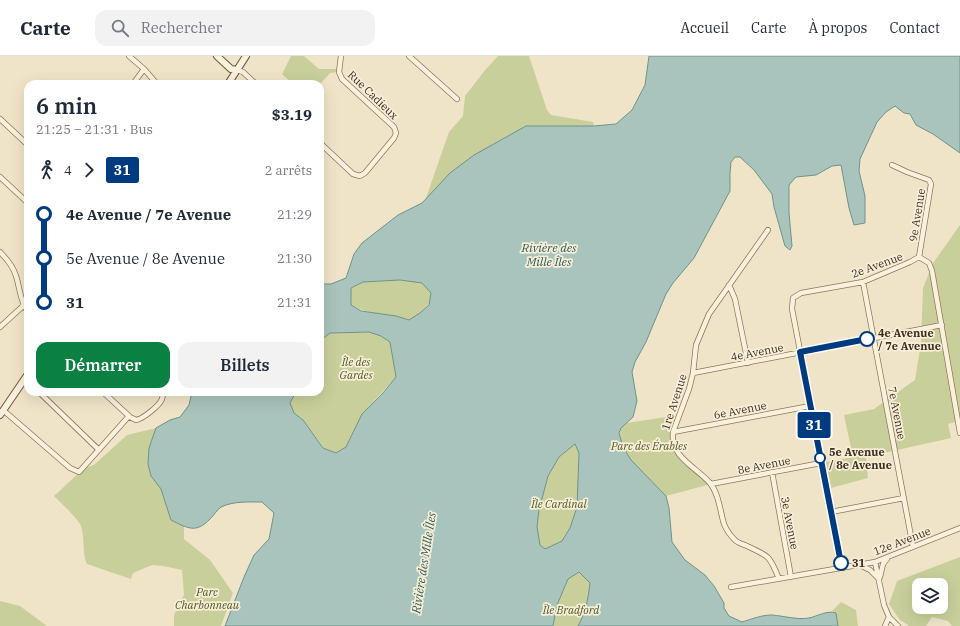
<!DOCTYPE html>
<html lang="fr">
<head>
<meta charset="utf-8">
<style>
  body { margin:0; font-family:"IBM Plex Serif",serif; background:#f2f2f3; color:#1f2937; height:100vh; display:flex; flex-direction:column; font-size:15px; white-space:nowrap }
  * { box-sizing:border-box; margin:0 }
  p { font-size:13px; color:#747a83 }
  .icon { flex:none; width:22px; height:22px; fill:none; stroke:currentColor; stroke-width:2; stroke-linecap:round; stroke-linejoin:round }
  .map { position:relative; flex:1; overflow:hidden }
  .sheet { position:absolute; left:24px; top:24px; width:300px; height:316px; display:flex; flex-direction:column; background:#fff; border-radius:12px; box-shadow:0 4px 16px #0002 }
  .sheet>* { flex:none }
  .badge { padding:0 8px; border-radius:3px; font-size:14px; line-height:26px }
  .tools { position:absolute; left:912px; top:522px; display:grid; gap:8px }
  .tools a { display:grid; place-items:center; width:36px; height:36px; border-radius:8px; background:#fff; box-shadow:0 4px 16px #0002; font-size:20px }
  .map>.badge { position:absolute; translate:-50% -50%; box-shadow:0 0 0 2px #fff }
  .legs { display:flex; align-items:center; gap:6px; height:44px; padding:0 12px; font-size:13px }
  .legs p { margin-inline-start:auto }
  .head { display:flex; align-items:center; justify-content:space-between; height:68px; padding:0 12px }
  h1 { font-size:22px; font-weight:600; line-height:30px }
  .action { display:flex; gap:8px; margin-top:auto; padding:8px 12px }
  .action a { flex:1; height:46px; border-radius:12px; background:#0b8043; color:#fff; font-size:16px; font-weight:600; line-height:46px; text-align:center }
  .action a+a { background:#f2f2f3; color:#1f2937 }
  ul { padding:0 12px; list-style:none }
  li { display:flex; align-items:center; gap:14px; height:44px; font-size:15px }
  li i { display:grid; place-items:center; width:6px; height:100%; margin:0 5px; background:currentColor }
  li i::after { content:''; width:10px; height:10px; margin:-5px; border:3px solid; border-radius:50%; background:#fff }
  li p { margin-inline-start:auto }
  li:first-child i { background:linear-gradient(#0000 50%,currentColor 0) }
  li:last-child i { background:linear-gradient(currentColor 50%,#0000 0) }
  header { display:flex; align-items:center; gap:24px; box-sizing:border-box; height:56px; padding:0 20px; background:#fff; border-bottom:1px solid #e0e1e3 }
  header strong { font-size:19px }
  nav { display:flex; gap:22px; margin-inline-start:auto; font-size:14px }
  .search { width:280px; height:36px; background:#f2f2f3; display:flex; align-items:center; gap:10px; box-sizing:border-box; padding:0 14px; border-radius:12px; color:#747a83; font-size:15px }
  .map>svg:first-child { display:block }
</style>
</head>
<body>
<header>
<strong>Carte</strong>
<div class="search"><svg class="icon" aria-label="search" viewBox="0 0 24 24"><circle cx="10" cy="10" r="6"/><path d="M15 15l6 6"/></svg>Rechercher</div>
<nav><a>Accueil</a><a>Carte</a><a>À propos</a><a>Contact</a></nav>
</header>
<div class="map">
<svg width="960" height="570" viewBox="0 0 960 570">
  <rect width="100%" height="100%" fill="#f0e4c8"/>
  <!-- green -->
  <path fill="#c9cf9b" fill-rule="evenodd" d="M291 0H304L319 13H337V16L330 17 320 28H293L282 18Z
    M498 0H529L547 54 551 59 593 66 594 70H526L426 142 449 76 463 60 465 40 486 13Z
    M960 169V365L948 368 951 382 866 401 868 422 831 432 826 406 853 401 844 359 874 353 915 324 921 287 923 232 933 207Z
    M400 224 422 227 431 237 429 248 420 257 409 264C390 258 368 259 351 249V232L363 226Z
    M369 276 381 280 390 286 396 321 362 358 346 391 336 397 324 392 303 364 294 357 290 347 296 336H320V285L330 277Z
    M192 336 274 457 262 446C249 446 233 445 221 452 217 453 215 457 212 461 202 472 198 471 184 471V483L210 504 233 537 221 570H174V559L184 539 182 514 163 510 152 509 133 517 131 523 87 508C82 499 85 482 81 470 79 464 60 446 54 440 60 435 82 413 87 411 90 410 92 410 95 408L127 379 156 372 170 364 180 361 189 349Z
    M679 359 673 376 675 392 711 428 666 440C651 425 619 399 620 377 620 372 623 370 627 367Z
    M575 388 579 397 577 451 570 472 562 485 545 493 540 490 537 471 539 454 548 420 559 401Z
    M960 501V570H952L948 565 932 561 926 570H909L899 563 889 548 897 525ZM919 529H941V551H919Z
    M579 516 590 527C588 543 586 556 578 570H553L557 549 568 523Z
    M0 545 20 550 47 570H0Z
    M841 546 856 554 858 570H838L836 557 832 555Z"/>
  <!-- water -->
  <path fill="#a9c4bc" stroke="#6f938a" fill-rule="evenodd" d="M649 0H960V97L933 78 916 69 910 58 904 57 895 50 886 56 877 66 860 103 859 115 865 140V167L854 169 849 152 841 109 832 110 816 119 796 121 789 129V157L792 190 790 194 785 190 774 151 772 138 754 114 740 101H735L731 106 730 117V135L694 202 673 227 666 238 646 286 635 306 632 316 637 345 633 361 621 372 619 377 623 391 631 404 666 440 669 452 672 486 685 504 705 519 714 530 724 547V552L729 560 742 566C752 563 761 559 772 559 784 560 797 564 809 562 818 560 827 554 836 557L838 570H578C586 556 588 543 590 527L579 516 568 523 557 549 553 570H225L244 521 254 499 269 483 274 457 262 446C249 446 233 445 221 451 217 454 214 459 210 463 196 478 187 472 171 464L161 433 151 420 148 408 149 392 156 372 170 364 180 361 189 349 192 336H296L290 347 294 357 303 364 323 392 336 397 346 391 362 358 383 337 396 321 390 286 381 280 369 276 330 277 320 285V228H331L346 222 354 198 362 187 398 159 422 147 450 117 474 99 526 70H594L616 68 632 54 645 29ZM400 224 422 227 431 237 429 249 420 257 409 264 396 260 361 255 351 249V232L363 226ZM575 388 579 397 577 451 570 472 562 485 545 493 540 489 537 471 539 454 548 420 559 401Z"/>
  <g fill="none" stroke-linecap="round" stroke-linejoin="round">
    <defs>
      <path id="street" d="M129 0 144 13 157 28
        M409 0 457 43
        M237 14 243 16 256 28
        M133 28 144 13
        M0 63 28 89
        M320 87 353 118 360 120 365 117 394 82 396 77 394 71 342 23 339 16 341 0
        M892 109 907 116 929 124 931 128 919 201
        M0 121 28 147
        M768 174 709 258 696 289 693 317 689 333 673 376C670 401 696 411 710 427 719 438 720 455 724 468 726 473 730 479 734 483 737 487 743 488 747 490 769 500 770 500 779 523
        M0 196C7 203 13 210 16 220 20 232 20 246 28 256
        M919 201 929 207 932 215 960 377
        M863 226 913 491
        M729 229 735 243 748 307
        M0 271 23 250
        M693 317 942 269
        M39 336 99 394
        M103 336 130 361 136 364C143 363 160 349 162 343 163 340 163 339 162 336
        M3 354 70 412 79 416 129 360
        M673 376 810 350
        M772 416 791 521
        M711 428 821 407
        M831 456 904 442
        M875 506 884 549 889 561 898 570
        M860 509 870 514 879 523
        M842 512 831 456 792 253 793 242 801 237 863 226 910 206 919 201
        M880 521 883 508 887 503
        M731 531 875 506 960 472
        M885 570 889 561"/>
      <path id="secondary" d="M217 0 231 13 237 14
        M228 28 246 0
        M0 359 28 318"/>
    </defs>
    <!-- street casing -->
    <use href="#street" stroke="#8d765c" stroke-width="6"/>
    <!-- secondary casing -->
    <use href="#secondary" stroke="#6f573f" stroke-width="8"/>
    <!-- street -->
    <use href="#street" stroke="#faf1dc" stroke-width="4.5"/>
    <!-- secondary -->
    <use href="#secondary" stroke="#faf1dc" stroke-width="6"/>
  </g>
  <g fill="none" stroke-linecap="round" stroke-linejoin="round">
    <defs>
      <path id="line-1" d="M841 507 800 296 867 283"/>
    </defs>
    <!-- line-1 casing -->
    <use href="#line-1" stroke="#fff" stroke-width="9"/>
    <!-- line-1 -->
    <use href="#line-1" stroke="#003b80" stroke-width="6"/>
  </g>
  <!-- markers -->
  <g fill="#fff" stroke="#003b80" stroke-width="2">
    <circle cx="867" cy="283" r="7"/>
    <circle cx="820" cy="402" r="5"/>
    <circle cx="841" cy="507" r="7"/>
  </g>
  <g text-anchor="middle" stroke-width="3.5" stroke-linejoin="round" paint-order="stroke">
    <!-- street labels -->
    <g font-size="11" fill="#3d2e20" stroke="#f7eed8">
      <text transform="translate(373 39) rotate(44)" y="4">Rue Cadieux</text>
      <text transform="translate(917 159) rotate(-81)" y="4">9e Avenue</text>
      <text transform="translate(877 209) rotate(-20)" y="4">2e Avenue</text>
      <text transform="translate(757 296) rotate(-11)" y="4">4e Avenue</text>
      <text transform="translate(674 346) rotate(-72)" y="4">1re Avenue</text>
      <text transform="translate(740 354) rotate(-11)" y="4">6e Avenue</text>
      <text transform="translate(897 357) rotate(79)" y="4">7e Avenue</text>
      <text transform="translate(764 409) rotate(-11)" y="4">8e Avenue</text>
      <text transform="translate(790 467) rotate(79)" y="4">3e Avenue</text>
      <text transform="translate(902 485) rotate(-21)" y="4">12e Avenue</text>
    </g>
    <!-- stop labels -->
    <g font-size="11" font-weight="bold" fill="#3d2e20" stroke="#f7eed8" text-anchor="start">
      <text x="878" y="281">4e Avenue<tspan x="878" dy="13">/ 7e Avenue</tspan></text>
      <text x="829" y="400">5e Avenue<tspan x="829" dy="13">/ 8e Avenue</tspan></text>
      <text x="852" y="511">31</text>
    </g>
    <!-- park labels -->
    <g font-size="11" font-style="italic" fill="#4d5a26" stroke="#f7eed8">
      <text x="356" y="310">Île des<tspan x="356" dy="13">Gardes</tspan></text>
      <text x="649" y="394">Parc des Érables</text>
      <text x="559" y="452">Ïle Cardinal</text>
      <text x="207" y="540">Parc<tspan x="207" dy="13">Charbonneau</tspan></text>
      <text x="571" y="558">Ïle Bradford</text>
    </g>
    <!-- water labels -->
    <g font-size="12" font-style="italic" fill="#2f5d5a" stroke="#f7eed8">
      <text x="549" y="196">Rivière des<tspan x="549" dy="14">Mille Îles</tspan></text>
      <text transform="translate(424 507) rotate(-81)" y="4">Rivière des Mille Îles</text>
    </g>
  </g>
</svg>
<div class="tools">
<a><svg class="icon" aria-label="layers" viewBox="0 0 24 24"><path d="M12 4l9 5-9 5-9-5zM3 14l9 5 9-5"/></svg></a>
</div>
<b class="badge" style="left:814px;top:369px;background:#003b80;color:#fff">31</b>
<section class="sheet">
<div class="head"><div><h1>6 min</h1><p>21:25 – 21:31 · Bus</p></div><b>$3.19</b></div>
<div class="legs"><svg class="icon" aria-label="walk" viewBox="0 0 24 24"><circle cx="13" cy="4" r="2"/><path d="M13 8l-2 6 4 7M11 14l-3 7M7 12l3-4h3l4 4"/></svg>4<svg class="icon" aria-label="forward" viewBox="0 0 24 24"><path d="M9 5l7 7-7 7"/></svg><b class="badge" style="background:#003b80;color:#fff">31</b><p>2 arrêts</p></div>
<ul>
<li><i style="color:#003b80"></i><b>4e Avenue / 7e Avenue</b><p>21:29</p></li>
<li><i style="color:#003b80"></i><span>5e Avenue / 8e Avenue</span><p>21:30</p></li>
<li><i style="color:#003b80"></i><b>31</b><p>21:31</p></li>
</ul>
<div class="action"><a>Démarrer</a><a>Billets</a></div>
</section>
</div>
</body>
</html>
